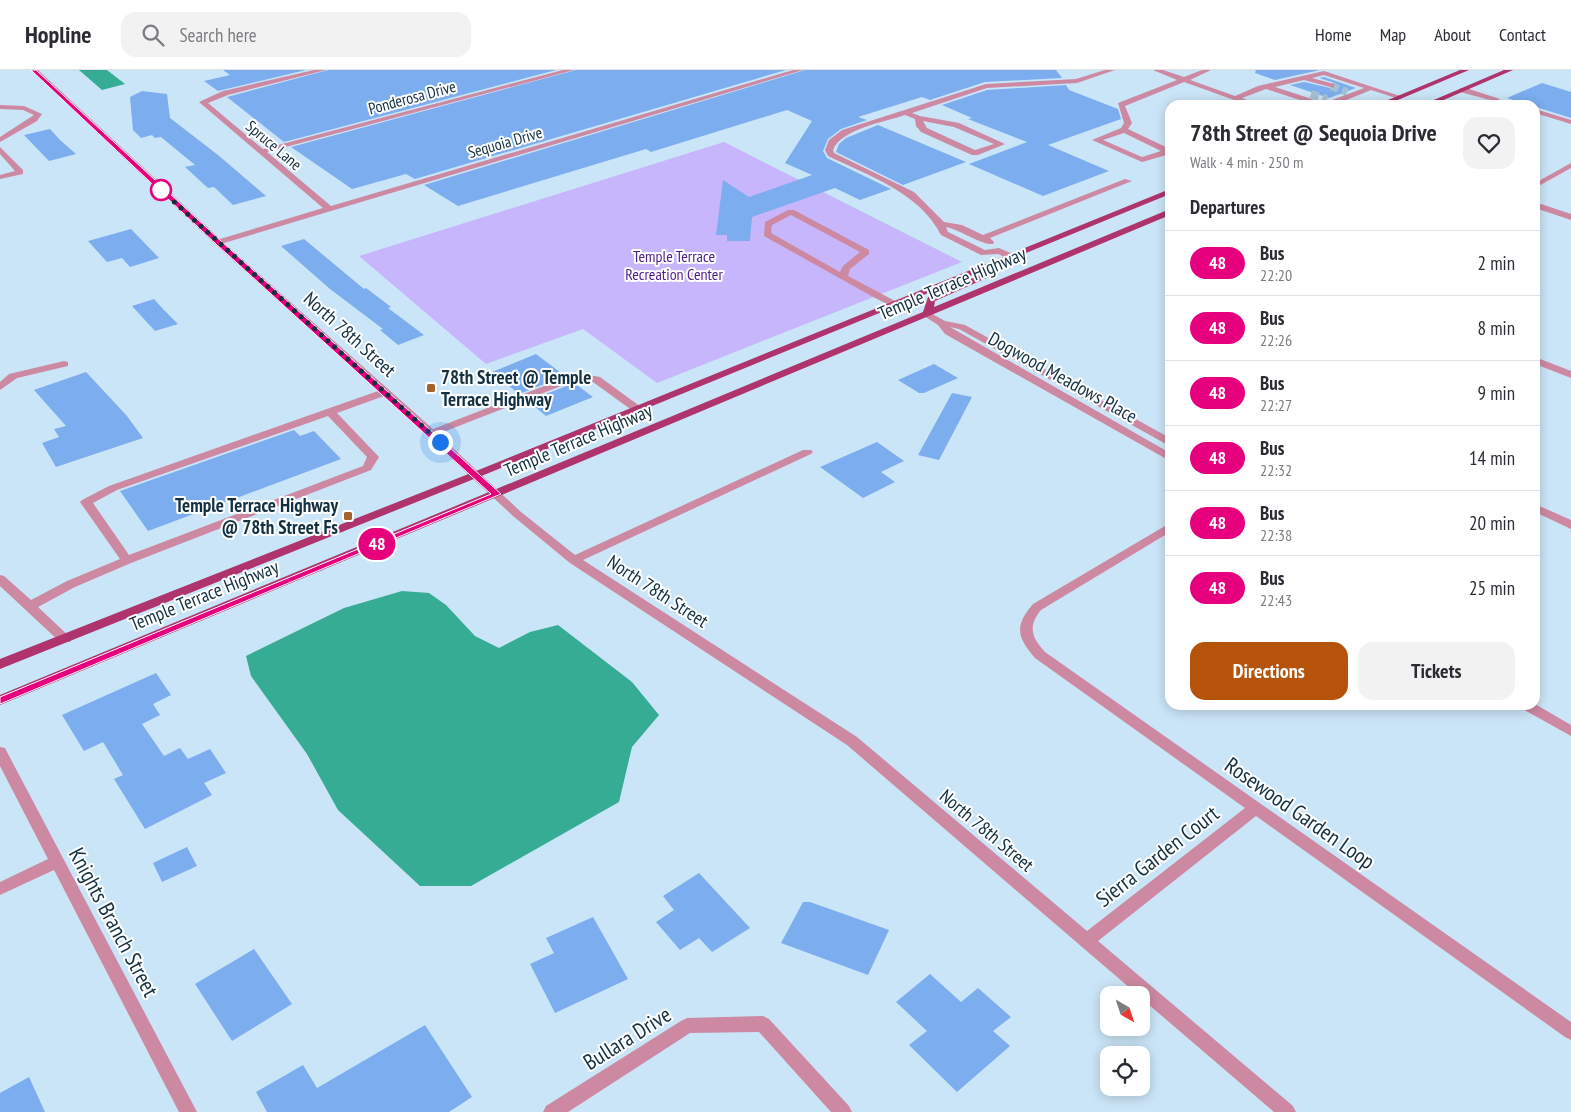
<!DOCTYPE html>
<html lang="en">
<head>
<meta charset="utf-8">
<style>
  body { margin:0; font-family:"PT Sans Narrow",sans-serif; background:#f2f2f3; color:#2b2b33; height:100vh; display:flex; flex-direction:column; font-size:19px; white-space:nowrap }
  * { box-sizing:border-box; margin:0 }
  p { font-size:16px; color:#7c7c81 }
  .icon { flex:none; width:28px; height:28px; fill:none; stroke:currentColor; stroke-width:2; stroke-linecap:round; stroke-linejoin:round }
  .map { position:relative; flex:1; overflow:hidden }
  .side { position:absolute; left:1165px; top:30px; width:375px; height:610px; display:flex; flex-direction:column; background:#fff; border-radius:15px; box-shadow:0 2px 12px #0003 }
  .side>* { flex:none }
  .badge { padding:0 10px; border-radius:16px; font-size:18px; line-height:32px }
  .needle { width:32px; rotate:141deg }
  .fabs { position:absolute; left:1100px; top:916px; display:grid; gap:10px }
  .fabs a { display:grid; place-items:center; width:50px; height:50px; border-radius:10px; background:#fff; box-shadow:0 2px 12px #0003; font-size:25px }
  .you { position:absolute; width:25px; height:25px; margin:-12px; border:4px solid #fff; border-radius:50%; background:#1a73e8; box-shadow:0 0 0 8px #1a73e833 }
  .map>.badge { position:absolute; translate:-50% -50%; box-shadow:0 0 0 2px #fff }
  h2 { padding:0 25px; font-size:19px; line-height:45px }
  .round { display:grid; place-items:center; flex:none; width:52px; height:52px; border-radius:15px; background:#f2f2f3 }
  .overview { display:flex; align-items:center; justify-content:space-between; height:85px; padding:0 25px }
  h1 { font-size:24px; font-weight:600; line-height:38px }
  .primary-button { display:flex; gap:10px; margin-top:auto; padding:10px 25px }
  .primary-button a { flex:1; height:58px; border-radius:15px; background:#b45309; color:#fff; font-size:20px; font-weight:600; line-height:58px; text-align:center }
  .primary-button a+a { background:#f2f2f3; color:#2b2b33 }
  ul { padding:0; list-style:none }
  li { display:flex; align-items:center; gap:15px; height:65px; padding:0 25px; border-top:1px solid #e1e1e2 }
  li div { flex:1 }
  li b { display:block; font-size:19px }
  li em { font-style:normal }
  li .badge { min-width:55px; font-weight:700; text-align:center }
  header { display:flex; align-items:center; gap:30px; box-sizing:border-box; height:70px; padding:0 25px; background:#fff; border-bottom:1px solid #e1e1e2 }
  header strong { font-size:24px }
  nav { display:flex; gap:28px; margin-inline-start:auto; font-size:18px }
  .search { width:350px; height:45px; background:#f2f2f3; display:flex; align-items:center; gap:12px; box-sizing:border-box; padding:0 18px; border-radius:15px; color:#7c7c81; font-size:19px }
  .map>svg:first-child { display:block }
</style>
</head>
<body>
<header>
<strong>Hopline</strong>
<div class="search"><svg class="icon" aria-label="search" viewBox="0 0 24 24"><circle cx="10" cy="10" r="6"/><path d="M15 15l6 6"/></svg>Search here</div>
<nav><a>Home</a><a>Map</a><a>About</a><a>Contact</a></nav>
</header>
<div class="map">
<svg width="1571" height="1042" viewBox="0 0 1571 1042">
  <rect width="100%" height="100%" fill="#cae5f7"/>
  <!-- green -->
  <path fill="#c8b6fc" d="M724 72 962 192 657 313 583 259 486 294 359 186Z"/>
  <!-- water -->
  <path fill="#37ac94" d="M79 0H107L125 14 102 20Z
    M402 521 429 523 446 535 475 566 499 578 530 562 558 555 632 612 659 645 632 677 619 732 471 816H420L338 740 307 684 251 606 246 586 344 538Z"/>
  <!-- building -->
  <path fill="#7cadef" d="M223 0H306L218 21 204 11 230 5Z
    M328 0H556L284 72 227 27Z
    M576 0H786L415 109 406 104 352 119 291 77Z
    M805 0H1056L1062 8 985 12 930 30 922 27 858 47 867 50 841 59 828 69 823 81 827 88 891 119 860 130 835 118 752 147 750 171H727V165H716L723 110 749 127 812 105 785 93 812 51 787 40 651 82 646 79 458 136 424 115Z
    M1256 0H1320L1275 10 1255 3Z
    M1324 7 1356 18 1329 28 1290 15 1304 12 1335 19V13L1319 8Z
    M1542 13 1571 22V48L1507 28Z
    M1066 15 1069 20 1118 39 1121 49 1048 75 1109 101 1043 126 969 94 1027 72 968 49 972 48 942 35 987 20Z
    M142 21 167 24 170 48 218 85 266 126 233 135 214 117 208 118 185 97 195 95 161 67 155 68 152 65 141 68 133 60 130 27Z
    M878 55 966 92 903 115 836 82 839 74 846 68Z
    M50 59 60 70 76 84 49 91 24 65Z
    M131 159 159 188 130 197 122 188 107 192 88 171Z
    M304 169 364 219 366 218 391 237 388 238 424 265 398 275 380 260 383 259 330 219 281 176Z
    M154 229 163 239 178 254 155 261 132 236Z
    M536 284 565 306 519 324 492 302Z
    M934 294 958 308 924 323H919L898 310Z
    M86 302 127 346 143 368 56 397 42 373 59 367 54 359 66 356 34 320Z
    M574 313 593 327 546 346 528 331Z
    M952 323 972 327 939 390 918 385Z
    M294 360 300 366 314 361 341 389 148 461 120 421Z
    M877 372 904 391 881 402 895 412 863 428 820 397Z
    M156 603 171 625 153 634 160 645 142 654 164 686 180 678 188 689 210 679 226 703 204 713 212 725 145 759 114 709 123 705 103 672 84 681 62 645Z
    M187 777 197 796 162 812 153 793Z
    M699 803 750 858 712 882 699 868 680 880 656 852 674 840 663 826Z
    M803 832H810L889 860 868 905 781 873Z
    M593 847 628 909 555 943 530 894 554 883 546 868Z
    M254 879 292 934 232 971 195 914Z
    M930 904 961 932 978 918 1011 947 993 961 1010 976 957 1022 909 975 927 961 896 932Z
    M425 955 472 1027 449 1042H267L256 1022 303 995 317 1018Z
    M29 1007 45 1042H0V1023Z"/>
  <g fill="none" stroke-linecap="round" stroke-linejoin="round">
    <!-- minor-tunnel -->
    <path stroke="#a5c1d3" stroke-width="8" stroke-dasharray="8 4" stroke-linecap="butt" d="M1331 16 1347 22
      M1311 24 1327 29"/>
    <!-- minor -->
    <path fill="#cd89a1" fill-rule="evenodd" d="M31 0H38L220 169 323 138 199 32 223 21 314 0H326L228 25 208 33 263 79 563 0H574L267 82 331 136 793 0H803L224 173 433 359 578 303 600 307 641 337V341H633L593 312 579 309 438 364 521 442 575 485 803 380H811L813 382 811 384 583 490 857 667 1087 861 1245 738 1035 588C1017 567 1014 556 1033 534L1170 453V462L1041 540C1028 556 1031 567 1045 582L1571 952V970L1565 967 1256 746 1098 871 1293 1036 1296 1042H1274L1141 928V925H1138L847 675 570 493 513 446 384 326 337 343 379 387 371 400 131 493 75 517 38 537 72 569 70 572H60L0 516V505L4 506 31 530 67 511 120 489 80 432 82 430 109 416 378 321 215 174ZM328 346 367 387 363 396 129 485 93 433 117 420Z
      M1105 0H1115L1077 13 987 18 912 43 920 46 959 53 1005 74 978 85H972L921 62 916 56 915 49 905 45C885 52 841 59 833 80L834 83 914 122 944 152 962 155 983 165 1125 109 1132 111 990 168 994 172 993 174C981 175 961 160 946 157L948 162 985 180 999 178 1013 184V188H1007L998 184 981 185 941 165C919 122 869 106 828 86L825 80 829 70 842 60 986 14 1076 9ZM923 51 954 57 994 74 975 80 927 58Z
      M1153 0H1163L1184 7 1202 0H1211L1190 10 1235 26 1258 16 1324 1 1403 27 1399 29 1371 20 1334 35H1315L1266 19 1242 28 1259 35H1248L1184 12 1125 36 1132 53 1128 59 1170 79V84L1142 92 1092 70 1121 58 1124 53 1118 33 1177 10ZM1324 5 1364 18 1324 33 1275 17 1304 10 1334 18V14L1312 8ZM1124 63 1161 81 1142 87 1103 70Z
      M1460 18H1466L1500 29 1491 35H1482L1490 30 1460 22Z
      M1197 30 1209 35 1194 34 1193 32Z
      M1504 30 1518 33 1519 35 1501 34V30Z
      M0 35 24 36 42 44 37 51 0 72V67L34 45 23 40 0 39Z
      M1535 39 1571 50V54L1535 43Z
      M0 77 23 100V104L0 109V105L15 101 0 84Z
      M1571 93V98L1535 118V113Z
      M1535 132 1571 144V150L1535 138Z
      M788 140H794L869 180V184L850 199 848 206 897 232V236H891L875 228 764 166 765 152ZM791 145 860 182 843 196 840 202 771 163 772 155Z
      M927 241 945 251 965 255 1170 368V375L1166 374 959 259 950 257 1170 383V391L945 264 938 255 924 246V242Z
      M1535 287 1571 301V308L1535 294Z
      M64 291 68 292V296L17 308 0 320V312L9 304Z
      M1535 434 1571 450V459L1535 442Z
      M1535 634 1571 655V666L1521 638 1519 635Z
      M0 677 5 678 7 682 197 1042H179L54 800 0 825V812L48 789 0 696Z
      M763 946 769 949 849 1036 852 1042H831L759 962 690 963 568 1042H543L546 1036 681 951 687 948Z"/>
    <!-- major -->
    <path fill="#af336c" fill-rule="evenodd" d="M1460 0H1469L1386 35H1376Z
      M1504 0H1513L1432 35H1422Z
      M1170 119V124L479 407 0 599V589L471 403Z
      M1170 139V145L0 635V625L923 242 928 227 992 200 1000 202 935 231 934 237Z"/>
  </g>
  <!-- line -->
  <path fill="#e6007e" stroke="#fff" d="M31 0H36L221 171 501 424 0 634V627L491 424 216 174Z"/>
  <g fill="none" stroke-linecap="round" stroke-linejoin="round">
    <!-- walk -->
    <path stroke="#123042" stroke-width="5" stroke-dasharray="0 9" d="M161 120 440 372"/>
  </g>
  <!-- markers -->
  <circle fill="#fff" stroke="#e6007e" stroke-width="2.5" cx="161" cy="120" r="10"/>
  <g fill="#a3622e" stroke="#fff" stroke-width="2">
    <rect x="426" y="313" width="10" height="10" rx="2.5"/>
    <rect x="343" y="441" width="10" height="10" rx="2.5"/>
  </g>
  <g text-anchor="middle" stroke-width="4" stroke-linejoin="round" paint-order="stroke">
    <!-- far-street labels -->
    <g font-size="16" fill="#123042" stroke="#fff">
      <text transform="translate(412 27) rotate(-15)" y="6">Ponderosa Drive</text>
      <text transform="translate(505 72) rotate(-16)" y="6">Sequoia Drive</text>
      <text transform="translate(274 75) rotate(40)" y="6">Spruce Lane</text>
    </g>
    <!-- far-park labels -->
    <g font-size="16" fill="#4c1d8b" stroke="#fff">
      <text x="674" y="192">Temple Terrace<tspan x="674" dy="18">Recreation Center</tspan></text>
    </g>
    <!-- street labels -->
    <g font-size="19" fill="#123042" stroke="#fff">
      <text transform="translate(952 213) rotate(-23)" y="7">Temple Terrace Highway</text>
      <text transform="translate(350 264) rotate(42)" y="7">North 78th Street</text>
      <text transform="translate(1063 307) rotate(29)" y="7">Dogwood Meadows Place</text>
      <text transform="translate(578 370) rotate(-23)" y="7">Temple Terrace Highway</text>
      <text transform="translate(658 521) rotate(33)" y="7">North 78th Street</text>
      <text transform="translate(204 525) rotate(-22)" y="7">Temple Terrace Highway</text>
      <text transform="translate(987 760) rotate(40)" y="7">North 78th Street</text>
    </g>
    <!-- poi labels -->
    <g font-size="19" font-weight="bold" fill="#123042" stroke="#fff" text-anchor="start">
      <text x="441" y="314">78th Street @ Temple<tspan x="441" dy="22">Terrace Highway</tspan></text>
      <text x="338" y="442" text-anchor="end">Temple Terrace Highway<tspan x="338" dy="22">@ 78th Street Fs</tspan></text>
    </g>
    <!-- near-street labels -->
    <g font-size="22" fill="#123042" stroke="#fff">
      <text transform="translate(1300 743) rotate(35)" y="8">Rosewood Garden Loop</text>
      <text transform="translate(1157 786) rotate(-38)" y="8">Sierra Garden Court</text>
      <text transform="translate(114 852) rotate(62)" y="8">Knights Branch Street</text>
      <text transform="translate(627 968) rotate(-32)" y="8">Bullara Drive</text>
    </g>
  </g>
</svg>
<div class="fabs">
<a><svg class="needle" viewBox="-14 -14 28 28"><path d="M0-13l5 13h-10z" fill="#e53935"/><path d="M0 13l5-13h-10z" fill="#7c7c81"/></svg></a>
<a><svg class="icon" aria-label="locate" viewBox="0 0 24 24"><circle cx="12" cy="12" r="6"/><path d="M12 2v4M12 18v4M2 12h4M18 12h4"/></svg></a>
</div>
<div class="you" style="left:440px;top:372px"></div>
<b class="badge" style="left:377px;top:474px;background:#e6007e;color:#fff">48</b>
<section class="side">
<div class="overview"><div><h1>78th Street @ Sequoia Drive</h1><p>Walk · 4 min · 250 m</p></div><a class="round"><svg class="icon" aria-label="heart" viewBox="0 0 24 24"><path d="M12 20l-8-8c-3-5 5-10 8-4 3-6 11-1 8 4z"/></svg></a></div>
<h2>Departures</h2>
<ul>
<li><span class="badge" style="background:#e6007e;color:#fff">48</span><div><b>Bus</b><p>22:20</p></div><em>2 min</em></li>
<li><span class="badge" style="background:#e6007e;color:#fff">48</span><div><b>Bus</b><p>22:26</p></div><em>8 min</em></li>
<li><span class="badge" style="background:#e6007e;color:#fff">48</span><div><b>Bus</b><p>22:27</p></div><em>9 min</em></li>
<li><span class="badge" style="background:#e6007e;color:#fff">48</span><div><b>Bus</b><p>22:32</p></div><em>14 min</em></li>
<li><span class="badge" style="background:#e6007e;color:#fff">48</span><div><b>Bus</b><p>22:38</p></div><em>20 min</em></li>
<li><span class="badge" style="background:#e6007e;color:#fff">48</span><div><b>Bus</b><p>22:43</p></div><em>25 min</em></li>
</ul>
<div class="primary-button"><a>Directions</a><a>Tickets</a></div>
</section>
</div>
</body>
</html>
